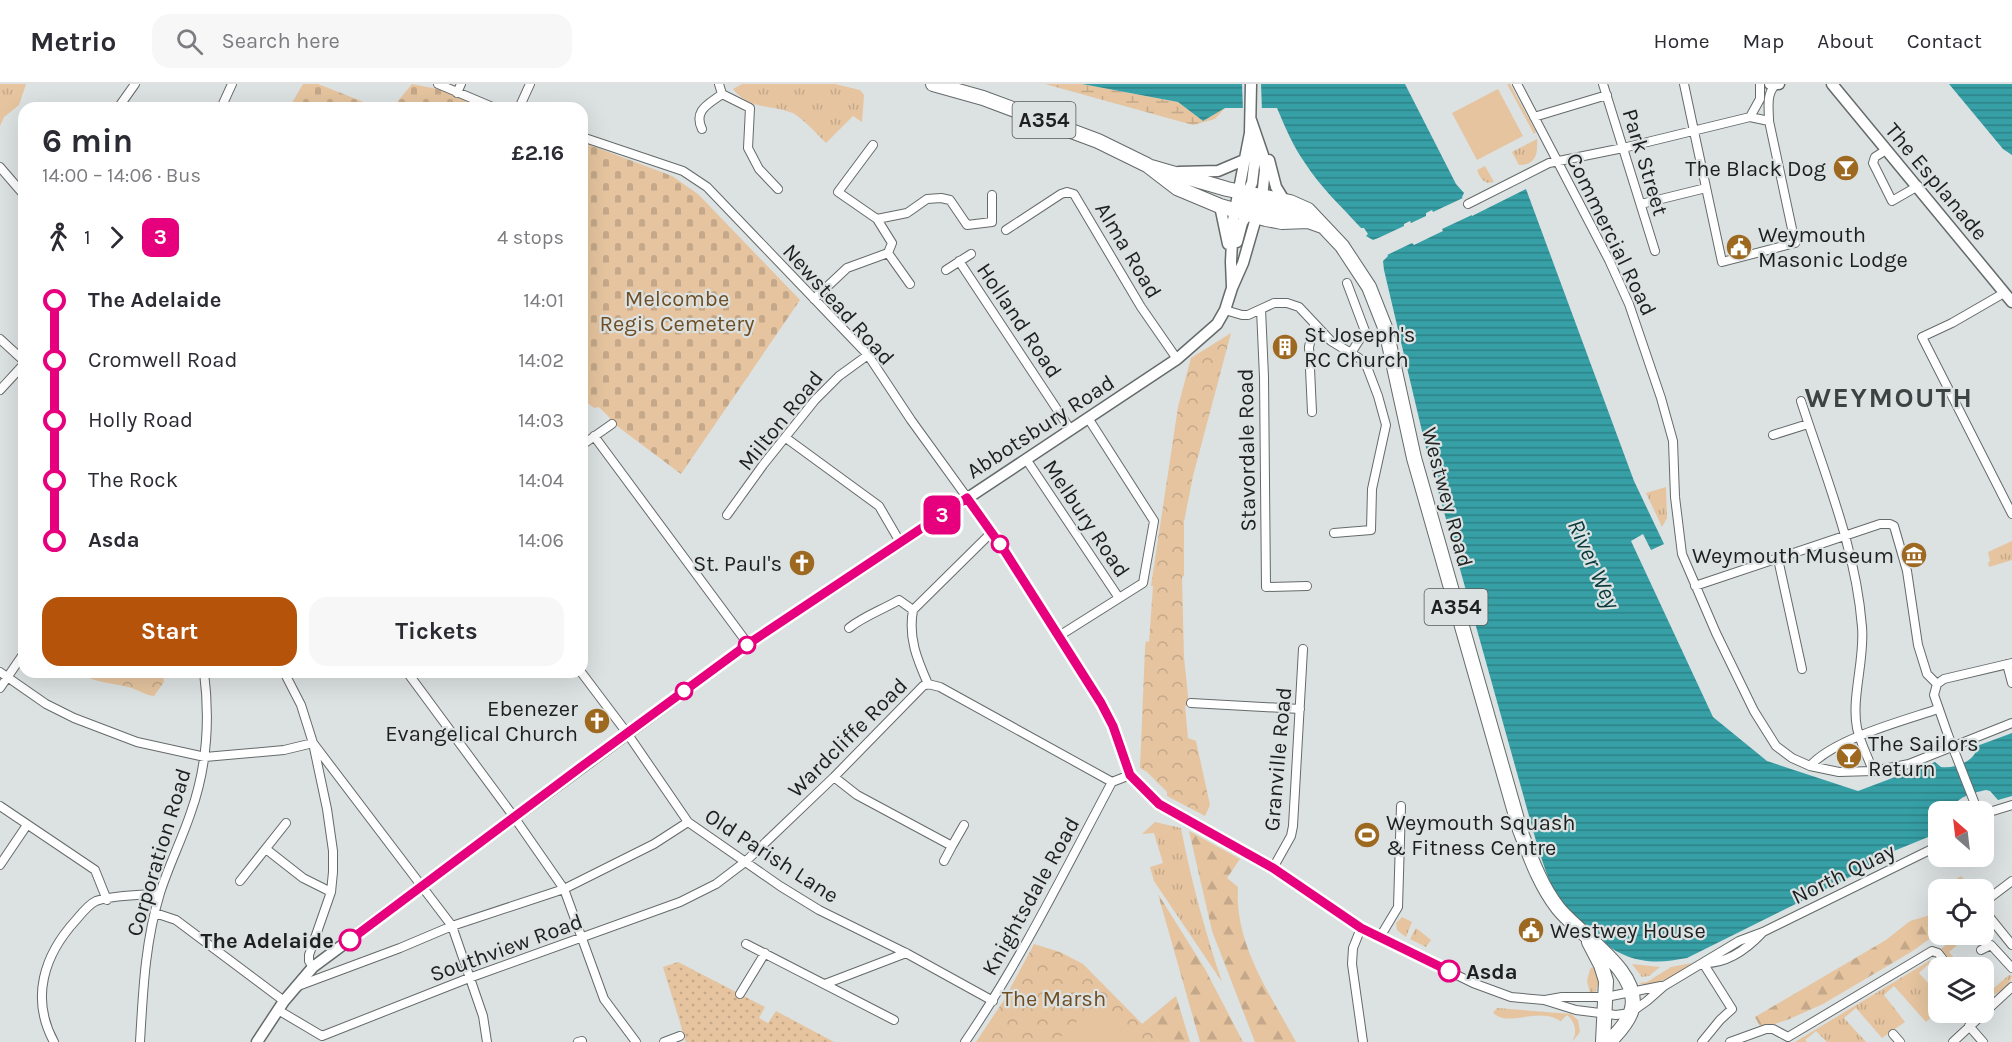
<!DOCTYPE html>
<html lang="en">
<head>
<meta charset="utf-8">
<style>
  body { margin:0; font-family:Karla,sans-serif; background:#f7f7f7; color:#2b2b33; height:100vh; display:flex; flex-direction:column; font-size:22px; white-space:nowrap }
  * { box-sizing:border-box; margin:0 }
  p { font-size:20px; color:#7c7c81 }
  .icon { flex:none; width:33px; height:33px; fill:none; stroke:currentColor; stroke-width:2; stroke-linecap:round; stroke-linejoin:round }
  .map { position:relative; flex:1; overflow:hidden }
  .panel { position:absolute; left:18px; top:18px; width:570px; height:576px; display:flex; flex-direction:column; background:#fff; border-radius:18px; box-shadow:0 6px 24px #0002 }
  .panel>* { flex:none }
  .badge { padding:0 12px; border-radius:9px; font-size:21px; line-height:39px }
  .needle { width:39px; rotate:332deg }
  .fabs { position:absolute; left:1928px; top:717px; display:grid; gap:12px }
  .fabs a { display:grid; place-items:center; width:66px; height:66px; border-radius:12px; background:#fff; box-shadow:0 6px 24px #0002; font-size:30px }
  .map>.badge { position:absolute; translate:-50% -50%; box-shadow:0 0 0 3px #fff }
  .legs { display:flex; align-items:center; gap:9px; height:66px; padding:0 24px; font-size:20px }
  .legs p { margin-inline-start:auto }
  .summary { display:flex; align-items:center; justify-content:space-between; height:102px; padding:0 24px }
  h1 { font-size:33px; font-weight:700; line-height:45px }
  .primary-button { display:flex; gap:12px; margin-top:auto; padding:12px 24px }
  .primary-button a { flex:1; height:69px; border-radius:18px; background:#b45309; color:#fff; font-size:24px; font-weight:700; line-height:69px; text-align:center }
  .primary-button a+a { background:#f7f7f7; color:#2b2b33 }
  ul { padding:0 24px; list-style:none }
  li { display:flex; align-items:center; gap:21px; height:60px; font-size:22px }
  li i { display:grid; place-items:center; width:9px; height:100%; margin:0 8px; background:currentColor }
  li i::after { content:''; width:15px; height:15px; margin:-8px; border:4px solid; border-radius:50%; background:#fff }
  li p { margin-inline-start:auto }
  li:first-child i { background:linear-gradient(#0000 50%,currentColor 0) }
  li:last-child i { background:linear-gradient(currentColor 50%,#0000 0) }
  header { display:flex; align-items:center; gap:36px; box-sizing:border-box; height:84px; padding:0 30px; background:#fff; border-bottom:2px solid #e1e1e2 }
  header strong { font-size:28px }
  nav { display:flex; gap:33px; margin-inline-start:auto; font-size:21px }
  .search { width:420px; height:54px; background:#f7f7f7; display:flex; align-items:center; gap:15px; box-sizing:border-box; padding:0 21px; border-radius:18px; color:#7c7c81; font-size:22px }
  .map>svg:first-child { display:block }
</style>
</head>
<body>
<header>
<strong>Metrio</strong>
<div class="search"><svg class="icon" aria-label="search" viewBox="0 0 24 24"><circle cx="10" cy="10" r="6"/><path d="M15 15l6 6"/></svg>Search here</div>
<nav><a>Home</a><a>Map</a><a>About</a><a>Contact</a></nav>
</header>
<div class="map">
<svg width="2012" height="958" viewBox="0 0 2012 958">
  <defs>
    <pattern id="grass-tufts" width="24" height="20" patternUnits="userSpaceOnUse" patternTransform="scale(1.5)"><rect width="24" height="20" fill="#e5c49f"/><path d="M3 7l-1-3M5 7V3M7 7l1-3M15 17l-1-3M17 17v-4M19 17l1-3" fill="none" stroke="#c4a889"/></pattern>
    <pattern id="forest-firs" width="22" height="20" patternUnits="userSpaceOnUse" patternTransform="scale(1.5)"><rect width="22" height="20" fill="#e5c49f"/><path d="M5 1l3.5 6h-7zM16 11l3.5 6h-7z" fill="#c4a889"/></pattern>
    <pattern id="wetland-marsh" width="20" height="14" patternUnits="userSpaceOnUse" patternTransform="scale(1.5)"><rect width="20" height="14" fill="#e5c49f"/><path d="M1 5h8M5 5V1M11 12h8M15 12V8" fill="none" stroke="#c4a889"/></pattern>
    <pattern id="cemetery-stones" width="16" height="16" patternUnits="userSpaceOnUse" patternTransform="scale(1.5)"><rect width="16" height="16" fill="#e5c49f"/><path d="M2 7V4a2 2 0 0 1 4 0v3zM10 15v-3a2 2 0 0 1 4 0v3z" fill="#c4a889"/></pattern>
    <pattern id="park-crowns" width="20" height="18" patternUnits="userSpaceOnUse" patternTransform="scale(1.5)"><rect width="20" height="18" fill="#e5c49f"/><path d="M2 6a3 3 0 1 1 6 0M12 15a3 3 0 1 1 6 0" fill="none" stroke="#c4a889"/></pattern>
    <pattern id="garden-dots" width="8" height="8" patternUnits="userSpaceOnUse" patternTransform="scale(1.5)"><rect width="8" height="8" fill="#e5c49f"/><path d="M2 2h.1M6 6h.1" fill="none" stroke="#c4a889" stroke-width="1.8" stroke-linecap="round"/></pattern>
    <pattern id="water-rules" width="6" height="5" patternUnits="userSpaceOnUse" patternTransform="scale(1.5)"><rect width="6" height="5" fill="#36a0a6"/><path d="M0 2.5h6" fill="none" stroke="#2d8287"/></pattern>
  </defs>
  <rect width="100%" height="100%" fill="#dce1e2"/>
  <!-- grass -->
  <path fill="url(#grass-tufts)" d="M0 0H26L19 21 4 33 0 42Z
    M742 0H835L860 6 864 11 862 38 853 32 826 59C818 51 800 31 790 28 768 20 750 26 733 5Z
    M1507 0H1510L1536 48 1534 50Z
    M1537 55C1538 70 1536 81 1519 81L1512 68Z
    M1485 82 1494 98C1484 101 1480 94 1477 86Z
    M1666 403 1667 434 1662 443 1646 409Z
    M2012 457V476L1989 483 1988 479 1990 477 1988 468Z
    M1155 738 1181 744C1191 797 1205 847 1222 898L1154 797 1150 783 1163 779 1154 749 1142 750Z
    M1402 833 1412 838 1406 853 1397 846 1396 839Z
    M1416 844 1431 856 1426 863 1410 855Z
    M1957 851H1969L1949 868 1962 883H1957L1941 865Z
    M1929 877H1934L1940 883 1938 885 1931 878 1919 889 1938 910V920L1931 926 1934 931 1926 938 1894 902 1884 911 1905 938 1882 954 1856 924 1844 934 1866 958H1827L1816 947 1805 956 1807 958H1795Z
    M1692 879C1680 887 1653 907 1639 899L1647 898 1671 883Z
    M1632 880 1660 883 1649 892 1642 893Z
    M1593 883H1596L1599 898 1596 907 1590 909 1587 897 1590 885Z
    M2009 891 2012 892C2010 903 1997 910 1988 913L1983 911V906L1987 910Z
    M1497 924 1571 930 1578 936 1580 948 1572 958C1578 949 1575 937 1567 931L1561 937C1536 922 1510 944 1493 929Z"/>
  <!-- forest -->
  <path fill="url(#forest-firs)" d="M1189 747 1240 775 1227 794 1238 803C1234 859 1270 910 1296 958H1255L1212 847Z
    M1961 792 1972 805H1955L1951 799Z
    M1158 810 1205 885 1243 958H1200Z
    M1938 825V849L1911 868 1823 920 1787 936 1761 944 1755 933 1886 856 1910 837 1927 832Z
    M1176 912 1190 958H1160L1142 940Z"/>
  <!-- wetland -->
  <path fill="url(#wetland-marsh)" d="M1045 0H1082L1178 18 1203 37 1226 0 1225 24 1215 35 1193 41Z"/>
  <!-- cemetery -->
  <path fill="url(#cemetery-stones)" d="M303 0H318L379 24H289Z
    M412 0 457 9 493 24H392Z
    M582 58 672 92 698 110 800 216 681 390 609 336 610 334 599 323 594 324 582 315Z"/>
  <!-- park -->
  <path fill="url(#park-crowns)" d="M1231 249 1193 392 1184 438V492L1182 493 1184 573 1189 622H1185L1188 654 1196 657 1210 721 1205 732 1167 712V708L1147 688 1140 684 1145 565 1146 557 1149 558 1153 502H1151L1178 323 1191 274Z
    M77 588H160L163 592 164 598 154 612C145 611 140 607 132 604 111 598 97 600 77 588Z
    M1034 860 1060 868 1083 880 1160 958H976L1004 916Z"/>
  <!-- garden -->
  <path fill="url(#garden-dots)" d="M678 878 765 923 759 934 768 939 776 927 834 958H686L663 883Z"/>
  <!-- pitch -->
  <path fill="#e5c49f" d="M1498 5 1523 52 1477 76 1452 29Z
    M1095 921 1130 958H1055Z"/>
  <!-- water -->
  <path fill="url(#water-rules)" d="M1082 0H1405L1456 100 1464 109 1462 113 1472 132 1526 105 1634 397 1664 460 1651 466 1643 450 1631 457 1713 633 1767 677 1858 707 1935 678 1941 683C1954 685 1977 677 1977 662L2012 649V712L1998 716 1990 707 1986 706C1973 709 1954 713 1953 727L1938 728V749L1889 769 1854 791 1687 874C1671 877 1657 879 1641 876 1608 871 1572 834 1555 807 1547 794 1543 778 1538 764L1425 360 1384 186 1383 177 1388 172 1379 154 1373 156 1366 152 1368 150 1364 144H1361C1342 123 1320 103 1305 79 1293 62 1285 43 1277 24H1225L1203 37 1178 18Z
    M1949 0H2012V71L2003 65Z"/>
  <!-- pier -->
  <path fill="#dce1e2" d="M1242 0H1261L1262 27H1243Z
    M1465 113 1474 130 1442 145 1443 147 1414 161 1412 159 1383 173 1384 172 1377 157 1374 156 1404 142V140L1410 137 1411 139 1426 132V129L1432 126 1433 128Z"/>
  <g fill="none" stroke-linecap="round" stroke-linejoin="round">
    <defs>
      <path id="street" d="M438 0 495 24
        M719 0 722 10
        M1517 0 1609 176 1629 220 1661 314 1673 357 1675 413 1682 470 1716 549 1754 627 1776 662 1792 674 1810 682 1839 688 1873 687 1909 680 2012 639
        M1603 0 1655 167
        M457 9 461 0
        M722 10 750 24 748 64 759 85 778 105
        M118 24 135 0
        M221 24 232 0
        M519 24 530 0
        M1534 33 1607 11
        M1750 33 1760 15V0
        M1769 37C1769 24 1766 11 1775 1
        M702 45C693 26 709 20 722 10
        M582 53 683 87 707 103 868 271 911 336 992 448 1101 619 1113 642 1130 691 1144 706 1159 720 1273 784 1361 844 1473 899 1511 913 1544 916 1576 926 1616 931 1630 929 1647 917 1664 902 1739 857 1763 848 1938 762
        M1886 66 1875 73 1873 79 1892 117 1918 102
        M0 83 24 111
        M1468 120 1549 79 1623 64 1750 33 1769 37 1795 159 1722 178 1695 52 1694 47 1684 0
        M1641 120 1706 104
        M877 135 907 129 927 115 941 114 950 116 967 141 992 138V111
        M1006 146 1061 110 1067 108 1074 110 1141 223 1177 275
        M888 169 910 200
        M959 177 1070 345
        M946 186 971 170
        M1347 199 1365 247 1351 269
        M2004 209 1952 239 1922 253 2012 430
        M814 215 847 184 888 169 892 159 877 135 838 108 873 61
        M1261 225 1264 293 1266 503 1307 502
        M1225 226 1242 231H1248L1274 219H1287L1299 223 1331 257 1359 274 1367 283 1378 312 1386 341 1372 405 1371 446 1334 449
        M0 255 24 277
        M0 306 24 280
        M1801 317C1825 391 1856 465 1862 543 1865 575 1851 614 1857 644 1860 658 1868 673 1873 687
        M1312 328 1309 263 1314 242
        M1773 351 1808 340
        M594 352 748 560
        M786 354 879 422 900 458
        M582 361 612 340
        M1026 375 1119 514
        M727 431 763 381 815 316 839 292 868 271
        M1778 475 1802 585
        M1695 502 1880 440H1890L1894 442 1907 487 1918 561 1927 590 1937 600
        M849 544C864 532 882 526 899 516L913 526
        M1059 552 1143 499 1154 437 1088 334
        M2007 580 2012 599
        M0 588 46 620 74 634 137 658 205 673 284 666 313 659 452 842 483 932 487 958
        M284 588 301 621 313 659 327 725 333 767V788L331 808 309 871V877L313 883
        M407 588 514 733 564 805 604 915 636 958
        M581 588 627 649 688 738 780 802 819 826 906 869 993 917
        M928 600C917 575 908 554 913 526L992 448
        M1937 600 1944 595 2012 579
        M1937 600 1934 611 1948 651
        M0 604 24 569
        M1191 619 1300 625
        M1955 669 1975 720 1976 728
        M1810 682C1834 655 1902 637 1938 625
        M834 693 857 711 952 762 964 741
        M0 722 95 786 107 816
        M1983 730 2012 721
        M266 765 303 794 331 808
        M944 777 952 762
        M0 781 27 741
        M1273 784 1291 752 1293 742 1303 565
        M240 797 286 739
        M1983 819 2012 797
        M1983 825 2012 861
        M155 829 176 836 284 917
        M1361 844 1353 864 1352 880 1363 958
        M1380 853 1398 823 1401 722
        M746 860 894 936
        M1981 866 1991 861 2012 884
        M1703 879C1727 880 1746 866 1762 849
        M825 900 906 869
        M298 902 400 864 452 842 564 805 654 760 688 738
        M740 910 765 869
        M1545 916 1562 913H1606L1661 902
        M278 926 322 952 469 894 680 818 716 800 745 778 834 693 923 602 928 600 940 603 1112 698
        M1969 942 1983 958
        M1893 950 1900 958
        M54 958C30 914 44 871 76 836 81 830 89 820 96 817 115 810 140 812 160 809
        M140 958C143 907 145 858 160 809 169 781 182 755 191 728 207 683 210 635 204 588
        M578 958 582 957
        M664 958 680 952
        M965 958C1021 876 1065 786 1112 698L1130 691
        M1702 958 1720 936 1732 925 1703 879
        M1730 958 1766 945H1773L1788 953 1932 867 1938 869 1950 884
        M1953 958 2012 903"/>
      <path id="secondary" d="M1770 0H1779
        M1832 0 2012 218
        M1269 76 1276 103 1284 116
        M1179 88 1218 87 1244 76
        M1244 115 1252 99 1257 58
        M1220 122 1228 160
        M1237 158 1242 139 1250 126
        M1232 202 1231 178 1233 136 1250 49 1251 0
        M257 958 284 917 313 883 748 560 1177 275 1217 240 1225 226 1232 204 1243 179 1262 113 1265 86 1263 71 1251 36"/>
      <path id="highway" d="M933 0 983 14 1098 57 1147 81 1177 104 1220 122 1266 135 1282 138 1308 137 1322 142
        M1151 83 1227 105 1290 118 1308 126 1342 162 1369 203 1386 246 1414 374 1520 746C1530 772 1540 801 1558 824 1578 850 1645 889 1631 928 1627 939 1617 950 1609 958
        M1239 109C1253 129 1283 123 1303 134
        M1589 858 1601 881 1606 897 1603 958"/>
    </defs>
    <!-- street casing -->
    <use href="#street" stroke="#656a6a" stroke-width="10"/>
    <!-- secondary casing -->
    <use href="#secondary" stroke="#656a6a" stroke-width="13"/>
    <!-- highway casing -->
    <use href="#highway" stroke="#656a6a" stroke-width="16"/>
    <!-- street -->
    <use href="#street" stroke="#fff" stroke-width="8"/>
    <!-- secondary -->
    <use href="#secondary" stroke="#fff" stroke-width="10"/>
    <!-- highway -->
    <use href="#highway" stroke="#fff" stroke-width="14"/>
    <defs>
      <path id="street-bridge" d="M1948 651 1955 669"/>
    </defs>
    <!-- street-bridge casing -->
    <use href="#street-bridge" stroke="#656a6a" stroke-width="10" stroke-linecap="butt"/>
    <!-- street-bridge -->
    <use href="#street-bridge" stroke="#fff" stroke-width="8"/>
  </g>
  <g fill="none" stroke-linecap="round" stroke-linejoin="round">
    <defs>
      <path id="line-1" d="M350 856 589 677 748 560 967 414 1004 466 1101 619 1113 642 1130 691 1159 720 1273 784 1361 844 1449 887"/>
    </defs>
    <!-- line-1 casing -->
    <use href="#line-1" stroke="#fff" stroke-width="14"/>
    <!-- line-1 -->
    <use href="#line-1" stroke="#e6007e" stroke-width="9"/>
  </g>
  <!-- icons -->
  <defs>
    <symbol id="bar-disc" viewBox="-11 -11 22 22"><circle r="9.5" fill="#9d6921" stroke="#dce1e2"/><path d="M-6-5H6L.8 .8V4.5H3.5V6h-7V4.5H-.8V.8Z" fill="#fff"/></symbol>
    <symbol id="civic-disc" viewBox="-11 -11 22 22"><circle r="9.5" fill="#9d6921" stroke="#dce1e2"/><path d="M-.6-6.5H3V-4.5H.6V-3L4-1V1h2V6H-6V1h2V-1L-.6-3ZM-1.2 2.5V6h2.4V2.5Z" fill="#fff"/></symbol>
    <symbol id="building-disc" viewBox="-11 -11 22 22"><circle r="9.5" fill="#9d6921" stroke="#dce1e2"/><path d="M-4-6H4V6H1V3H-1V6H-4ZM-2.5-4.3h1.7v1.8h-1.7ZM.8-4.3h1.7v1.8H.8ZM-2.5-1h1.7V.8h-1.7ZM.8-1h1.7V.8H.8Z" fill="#fff"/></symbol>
    <symbol id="museum-disc" viewBox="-11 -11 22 22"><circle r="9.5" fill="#9d6921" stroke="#dce1e2"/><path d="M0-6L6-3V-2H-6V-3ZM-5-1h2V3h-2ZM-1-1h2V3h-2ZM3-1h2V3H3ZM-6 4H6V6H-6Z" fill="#fff"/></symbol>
    <symbol id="church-disc" viewBox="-11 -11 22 22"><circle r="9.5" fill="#9d6921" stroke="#dce1e2"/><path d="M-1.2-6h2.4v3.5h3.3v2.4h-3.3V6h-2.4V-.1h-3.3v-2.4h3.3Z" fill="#fff"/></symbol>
    <symbol id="stadium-disc" viewBox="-11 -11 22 22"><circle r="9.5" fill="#9d6921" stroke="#dce1e2"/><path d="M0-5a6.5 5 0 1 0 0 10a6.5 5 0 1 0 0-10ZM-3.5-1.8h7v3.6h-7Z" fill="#fff"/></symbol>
  </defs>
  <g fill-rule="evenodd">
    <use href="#bar-disc" x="1831" y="69" width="30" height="30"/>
    <use href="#civic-disc" x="1724" y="148" width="30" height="30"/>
    <use href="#building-disc" x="1270" y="248" width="30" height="30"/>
    <use href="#museum-disc" x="1899" y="456" width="30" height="30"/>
    <use href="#church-disc" x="787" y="464" width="30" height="30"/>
    <use href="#church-disc" x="582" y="622" width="30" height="30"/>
    <use href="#bar-disc" x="1834" y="657" width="30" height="30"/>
    <use href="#stadium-disc" x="1352" y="736" width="30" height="30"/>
    <use href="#civic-disc" x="1516" y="831" width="30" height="30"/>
  </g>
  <!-- markers -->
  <g fill="#fff" stroke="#e6007e" stroke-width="3">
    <circle cx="1000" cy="460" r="8"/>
    <circle cx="747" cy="561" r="8"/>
    <circle cx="684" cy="607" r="8"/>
    <circle cx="350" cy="856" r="10"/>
    <circle cx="1449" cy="887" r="10"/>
  </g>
  <g text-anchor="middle" stroke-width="4.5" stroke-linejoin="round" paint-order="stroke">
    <!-- shield labels -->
    <g fill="#dce1e2" stroke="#575a5a" stroke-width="1.5">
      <rect x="1012.5" y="18" width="63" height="36" rx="4.5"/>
      <rect x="1424.5" y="505" width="63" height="36" rx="4.5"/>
    </g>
    <g font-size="21" font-weight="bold" fill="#1e2020">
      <text x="1044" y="43">A354</text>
      <text x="1456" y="530">A354</text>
    </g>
    <!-- street labels -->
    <g font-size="22" fill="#1e2020" stroke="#dce1e2">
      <text transform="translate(1646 78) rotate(73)" y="8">Park Street</text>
      <text transform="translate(1937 97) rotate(50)" y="8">The Esplanade</text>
      <text transform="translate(1612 150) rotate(64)" y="8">Commercial Road</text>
      <text transform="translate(1129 166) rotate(59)" y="8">Alma Road</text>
      <text transform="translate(839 220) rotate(48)" y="8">Newstead Road</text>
      <text transform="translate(1020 236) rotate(56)" y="8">Holland Road</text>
      <text transform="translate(780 336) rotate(-51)" y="8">Milton Road</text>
      <text transform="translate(1040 342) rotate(-33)" y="8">Abbotsbury Road</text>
      <text transform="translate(1246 366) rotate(-91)" y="8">Stavordale Road</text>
      <text transform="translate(1448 413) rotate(75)" y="8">Westwey Road</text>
      <text transform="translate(1087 434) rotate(56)" y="8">Melbury Road</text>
      <text transform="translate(847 653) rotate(-45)" y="8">Wardcliffe Road</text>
      <text transform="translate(1277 675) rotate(-85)" y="8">Granville Road</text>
      <text transform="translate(158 768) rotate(-73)" y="8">Corporation Road</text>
      <text transform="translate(772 771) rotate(33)" y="8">Old Parish Lane</text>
      <text transform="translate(1843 789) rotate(-26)" y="8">North Quay</text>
      <text transform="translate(1030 812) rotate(-61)" y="8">Knightsdale Road</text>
      <text transform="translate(506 863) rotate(-20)" y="8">Southview Road</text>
    </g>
    <!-- poi labels -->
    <g font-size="22" fill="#1e2020" stroke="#dce1e2" text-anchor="start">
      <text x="1826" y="92" text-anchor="end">The Black Dog</text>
      <text x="1758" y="158">Weymouth<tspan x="1758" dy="25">Masonic Lodge</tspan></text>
      <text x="1304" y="258">St Joseph's<tspan x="1304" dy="25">RC Church</tspan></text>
      <text x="1894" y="479" text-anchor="end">Weymouth Museum</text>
      <text x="782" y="487" text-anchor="end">St. Paul's</text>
      <text x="578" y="632" text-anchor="end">Ebenezer<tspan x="578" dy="25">Evangelical Church</tspan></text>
      <text x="1868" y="667">The Sailors<tspan x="1868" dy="25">Return</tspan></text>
      <text x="1386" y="746">Weymouth Squash<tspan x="1386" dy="25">&amp; Fitness Centre</tspan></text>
      <text x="1550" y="854">Westwey House</text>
    </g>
    <!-- park labels -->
    <g font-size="22" fill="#704e23" stroke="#dce1e2">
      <text x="677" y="222">Melcombe<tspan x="677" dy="25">Regis Cemetery</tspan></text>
      <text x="1054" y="922">The Marsh</text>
    </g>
    <!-- stop labels -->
    <g font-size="22" font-weight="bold" fill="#1e2020" stroke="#dce1e2" text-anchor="end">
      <text x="334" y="864">The Adelaide</text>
      <text x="1466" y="895" text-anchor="start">Asda</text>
    </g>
    <!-- water labels -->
    <g font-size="24" font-style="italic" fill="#093a3d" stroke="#dce1e2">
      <text transform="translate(1594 480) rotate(66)" y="8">River Wey</text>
    </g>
    <!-- district labels -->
    <g font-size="28" font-weight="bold" letter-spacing="1.5" fill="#3d4242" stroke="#dce1e2">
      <text x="1889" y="323">WEYMOUTH</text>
    </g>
  </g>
</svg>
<div class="fabs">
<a><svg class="needle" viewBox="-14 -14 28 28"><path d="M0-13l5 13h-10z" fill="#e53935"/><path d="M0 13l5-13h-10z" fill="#7c7c81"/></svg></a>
<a><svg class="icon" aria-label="locate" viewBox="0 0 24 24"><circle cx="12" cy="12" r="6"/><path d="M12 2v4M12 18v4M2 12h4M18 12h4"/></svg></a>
<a><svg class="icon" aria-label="layers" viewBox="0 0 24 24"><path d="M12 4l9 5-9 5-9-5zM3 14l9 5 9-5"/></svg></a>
</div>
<b class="badge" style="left:942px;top:431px;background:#e6007e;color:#fff">3</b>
<section class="panel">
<div class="summary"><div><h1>6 min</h1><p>14:00 – 14:06 · Bus</p></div><b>£2.16</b></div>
<div class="legs"><svg class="icon" aria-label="walk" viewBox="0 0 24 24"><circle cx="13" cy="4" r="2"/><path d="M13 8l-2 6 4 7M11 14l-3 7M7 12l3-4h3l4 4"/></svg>1<svg class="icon" aria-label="forward" viewBox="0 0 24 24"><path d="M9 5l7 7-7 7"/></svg><b class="badge" style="background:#e6007e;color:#fff">3</b><p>4 stops</p></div>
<ul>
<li><i style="color:#e6007e"></i><b>The Adelaide</b><p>14:01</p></li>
<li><i style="color:#e6007e"></i><span>Cromwell Road</span><p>14:02</p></li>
<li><i style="color:#e6007e"></i><span>Holly Road</span><p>14:03</p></li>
<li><i style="color:#e6007e"></i><span>The Rock</span><p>14:04</p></li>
<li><i style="color:#e6007e"></i><b>Asda</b><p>14:06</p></li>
</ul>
<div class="primary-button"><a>Start</a><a>Tickets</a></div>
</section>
</div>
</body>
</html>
